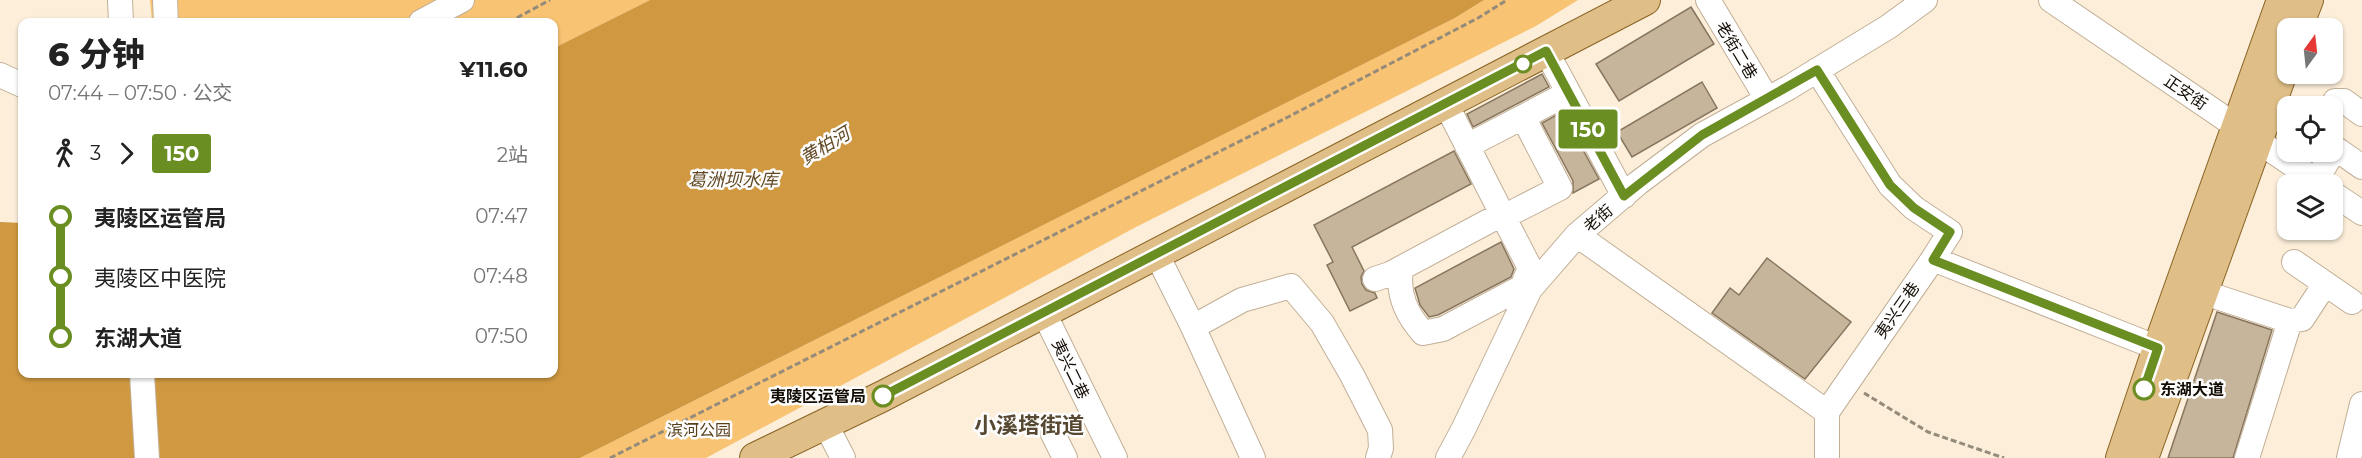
<!DOCTYPE html>
<html lang="zh">
<head>
<meta charset="utf-8">
<style>
  body { margin:0; font-family:Montserrat,"Noto Sans SC",sans-serif; background:#f2f2f2; color:#222; height:100vh; display:flex; flex-direction:column; font-size:22px; white-space:nowrap }
  * { box-sizing:border-box; margin:0 }
  p { font-size:20px; color:#767676 }
  .icon { flex:none; width:33px; height:33px; fill:none; stroke:currentColor; stroke-width:2; stroke-linecap:round; stroke-linejoin:round }
  .map { position:relative; flex:1; overflow:hidden }
  .details { position:absolute; left:18px; top:18px; width:540px; height:360px; display:flex; flex-direction:column; background:#fff; border-radius:12px; box-shadow:0 2px 4px #0004 }
  .details>* { flex:none }
  .badge { padding:0 12px; border-radius:4px; font-size:21px; line-height:39px }
  .needle { width:39px; rotate:15deg }
  .controls { position:absolute; left:2277px; top:18px; display:grid; gap:12px }
  .controls a { display:grid; place-items:center; width:66px; height:66px; border-radius:12px; background:#fff; box-shadow:0 2px 4px #0004; font-size:30px }
  .map>.badge { position:absolute; translate:-50% -50%; box-shadow:0 0 0 3px #fff }
  .legs { display:flex; align-items:center; gap:9px; height:66px; padding:0 30px; font-size:20px }
  .legs p { margin-inline-start:auto }
  .summary { display:flex; align-items:center; justify-content:space-between; height:102px; padding:0 30px }
  h1 { font-size:33px; font-weight:800; line-height:45px }
  ul { padding:0 30px; list-style:none }
  li { display:flex; align-items:center; gap:21px; height:60px; font-size:22px }
  li i { display:grid; place-items:center; width:9px; height:100%; margin:0 8px; background:currentColor }
  li i::after { content:''; width:15px; height:15px; margin:-8px; border:4px solid; border-radius:50%; background:#fff }
  li p { margin-inline-start:auto }
  li:first-child i { background:linear-gradient(#0000 50%,currentColor 0) }
  li:last-child i { background:linear-gradient(currentColor 50%,#0000 0) }
  .map>svg:first-child { display:block }
</style>
</head>
<body>
<div class="map">
<svg width="2362" height="458" viewBox="0 0 2362 458">
  <rect width="100%" height="100%" fill="#fceed9"/>
  <!-- green -->
  <path fill="#f8c372" d="M150 0H650L554 48V22H152Z
    M1484 0H1578L1536 26 1136 227 706 458H580L1455 18Z"/>
  <!-- water -->
  <path fill="#d09941" d="M650 0H1484L1455 18 580 458H0V222L22 223V374H554V48Z"/>
  <!-- building -->
  <path fill="#c6b49b" stroke="#87765f" stroke-width="1.5" d="M1691 7 1714 44 1619 101 1596 64Z
    M1542 74 1549 87 1473 127 1467 114Z
    M1702 82 1717 108 1632 157 1617 132Z
    M1562 112 1599 179 1573 193V181L1542 123Z
    M1454 151 1471 184 1352 247 1364 271 1361 277 1362 284 1366 290 1375 293 1377 298 1350 311 1327 265 1333 262 1314 225Z
    M1501 242 1514 269 1511 277 1438 315 1429 317 1420 305 1415 288Z
    M1767 258 1851 322 1805 379 1712 313 1730 288 1739 295Z
    M2217 312 2272 330 2233 458H2168Z"/>
  <g fill="none" stroke-linecap="round" stroke-linejoin="round">
    <defs>
      <path id="minor" d="M120 0 121 22
        M165 0 166 22
        M1708 0 1767 99
        M2051 0 2321 184
        M421 22 462 0
        M1546 51 1624 196
        M1817 70 1890 185 1914 208 1950 232 1933 259
        M0 75 22 85
        M2332 107 2335 101H2344L2362 114
        M1523 117 1568 93
        M1467 146 1523 117 1560 188 1517 210
        M2332 146 2362 167
        M2316 181 2335 148
        M2332 193 2362 213
        M1577 235 1827 412V458
        M1156 253 1193 327 1242 300 1291 286 1322 323 1352 375 1380 430 1381 448 1378 458
        M2294 262 2352 302
        M1401 269C1397 294 1406 314 1423 333L1443 329 1522 287 1530 268 1502 214
        M1375 279 1390 274 1502 214 1446 104
        M2202 292 2290 321 2247 458
        M1043 311 1115 458
        M2290 321 2302 319 2325 284
        M1193 327 1253 458
        M142 374 147 458
        M1827 412 1933 259 2158 348
        M825 423 843 458
        M1053 434 1065 458
        M1448 458 1464 428 1530 289 1577 235 1638 183 1702 135 1788 88 1888 27 1925 0
        M2349 458 2362 404"/>
      <path id="major" d="M2297 28 2308 0
        M755 458 883 396 1645 0
        M2121 458 2158 348 2282 0
        M2143 458 2288 56"/>
    </defs>
    <!-- minor casing -->
    <use href="#minor" stroke="#c1af97" stroke-width="26"/>
    <!-- major casing -->
    <use href="#major" stroke="#8a6425" stroke-width="32"/>
    <!-- path -->
    <path stroke="#958b7b" stroke-width="3" stroke-dasharray="6 3" stroke-linecap="butt" d="M509 22 550 0
      M1864 393 1928 432 2004 458
      M610 458 1288 117 1478 18 1507 0"/>
    <!-- minor -->
    <use href="#minor" stroke="#fff" stroke-width="24"/>
    <!-- major -->
    <use href="#major" stroke="#dfbe87" stroke-width="30"/>
  </g>
  <g fill="none" stroke-linecap="round" stroke-linejoin="round">
    <defs>
      <path id="line-1" d="M883 396 1546 51 1624 196 1702 135 1817 70 1890 185 1914 208 1950 232 1933 260 2158 348 2144 389"/>
    </defs>
    <!-- line-1 casing -->
    <use href="#line-1" stroke="#fff" stroke-width="14"/>
    <!-- line-1 -->
    <use href="#line-1" stroke="#6b8e23" stroke-width="9"/>
  </g>
  <!-- markers -->
  <g fill="#fff" stroke="#6b8e23" stroke-width="3">
    <circle cx="1523" cy="64" r="8"/>
    <circle cx="2144" cy="389" r="10"/>
    <circle cx="883" cy="396" r="10"/>
  </g>
  <g text-anchor="middle" stroke-width="5" stroke-linejoin="round" paint-order="stroke">
    <!-- street labels -->
    <g font-size="16" fill="#120c04" stroke="#fdfdfd">
      <text transform="translate(1737 50) rotate(59)" y="6">老街二巷</text>
      <text transform="translate(2186 92) rotate(34)" y="6">正安街</text>
      <text transform="translate(1598 218) rotate(-40)" y="6">老街</text>
      <text transform="translate(1897 310) rotate(-55)" y="6">夷兴三巷</text>
      <text transform="translate(1071 369) rotate(64)" y="6">夷兴二巷</text>
    </g>
    <!-- stop labels -->
    <g font-size="16" font-weight="bold" fill="#120c04" stroke="#fdfdfd" text-anchor="start">
      <text x="2160" y="395">东湖大道</text>
      <text x="866" y="402" text-anchor="end">夷陵区运管局</text>
    </g>
    <!-- park labels -->
    <g font-size="16" fill="#573f1b" stroke="#fdfdfd">
      <text x="699" y="436">滨河公园</text>
    </g>
    <!-- water labels -->
    <g font-size="18" font-style="italic" fill="#624a26" stroke="#fdfdfd">
      <text transform="translate(825 146) rotate(-31)" y="6">黄柏河</text>
      <text x="733" y="186">葛洲坝水库</text>
    </g>
    <!-- district labels -->
    <g font-size="22" font-weight="bold" fill="#574832" stroke="#fdfdfd">
      <text x="1029" y="433">小溪塔街道</text>
    </g>
  </g>
</svg>
<div class="controls">
<a><svg class="needle" viewBox="-14 -14 28 28"><path d="M0-13l5 13h-10z" fill="#e53935"/><path d="M0 13l5-13h-10z" fill="#767676"/></svg></a>
<a><svg class="icon" aria-label="locate" viewBox="0 0 24 24"><circle cx="12" cy="12" r="6"/><path d="M12 2v4M12 18v4M2 12h4M18 12h4"/></svg></a>
<a><svg class="icon" aria-label="layers" viewBox="0 0 24 24"><path d="M12 4l9 5-9 5-9-5zM3 14l9 5 9-5"/></svg></a>
</div>
<b class="badge" style="left:1588px;top:129px;background:#6b8e23;color:#fff">150</b>
<section class="details">
<div class="summary"><div><h1>6 分钟</h1><p>07:44 – 07:50 · 公交</p></div><b>¥11.60</b></div>
<div class="legs"><svg class="icon" aria-label="walk" viewBox="0 0 24 24"><circle cx="13" cy="4" r="2"/><path d="M13 8l-2 6 4 7M11 14l-3 7M7 12l3-4h3l4 4"/></svg>3<svg class="icon" aria-label="forward" viewBox="0 0 24 24"><path d="M9 5l7 7-7 7"/></svg><b class="badge" style="background:#6b8e23;color:#fff">150</b><p>2站</p></div>
<ul>
<li><i style="color:#6b8e23"></i><b>夷陵区运管局</b><p>07:47</p></li>
<li><i style="color:#6b8e23"></i><span>夷陵区中医院</span><p>07:48</p></li>
<li><i style="color:#6b8e23"></i><b>东湖大道</b><p>07:50</p></li>
</ul>
</section>
</div>
</body>
</html>
